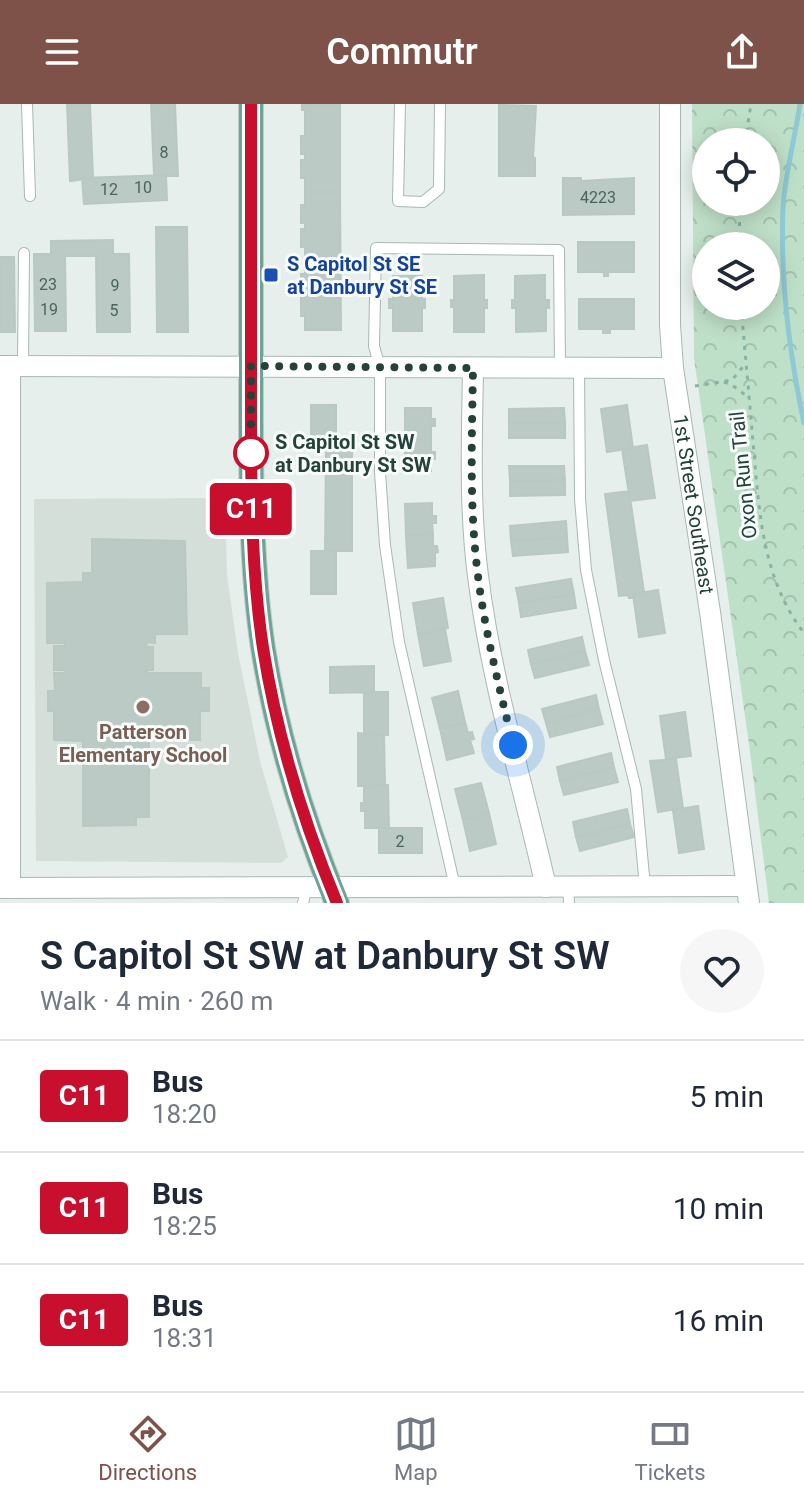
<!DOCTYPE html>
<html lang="en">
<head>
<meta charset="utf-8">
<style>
  body { margin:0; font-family:Roboto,sans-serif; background:#f6f6f7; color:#1f2937; height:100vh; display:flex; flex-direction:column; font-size:30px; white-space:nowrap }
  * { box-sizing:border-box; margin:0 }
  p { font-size:26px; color:#747a83 }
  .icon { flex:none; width:44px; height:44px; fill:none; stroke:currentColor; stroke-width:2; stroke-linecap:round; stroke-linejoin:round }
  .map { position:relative; height:799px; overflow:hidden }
  .side { display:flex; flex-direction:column; background:#fff; flex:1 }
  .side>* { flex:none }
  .badge { padding:0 16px; border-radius:6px; font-size:28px; line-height:52px }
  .controls { position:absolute; left:692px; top:24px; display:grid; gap:16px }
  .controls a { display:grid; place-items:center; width:88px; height:88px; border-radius:50%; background:#fff; box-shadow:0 4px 20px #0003; font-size:40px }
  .you { position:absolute; width:40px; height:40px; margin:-20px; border:6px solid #fff; border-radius:50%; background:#1a73e8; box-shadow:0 0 0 12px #1a73e833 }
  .map>.badge { position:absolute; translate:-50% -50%; box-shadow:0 0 0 4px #fff }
  .round { display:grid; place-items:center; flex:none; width:84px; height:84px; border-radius:42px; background:#f6f6f7 }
  .overview { display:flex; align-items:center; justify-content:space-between; height:136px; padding:0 40px }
  h1 { font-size:38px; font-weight:600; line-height:60px }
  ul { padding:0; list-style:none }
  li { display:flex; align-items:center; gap:24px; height:112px; padding:0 40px; border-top:2px solid #e0e1e3 }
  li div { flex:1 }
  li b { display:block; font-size:30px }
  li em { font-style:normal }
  li .badge { min-width:88px; font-weight:700; text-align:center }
  header { display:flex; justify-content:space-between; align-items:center; height:104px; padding:0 40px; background:#7f5249; color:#fff; font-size:36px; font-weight:600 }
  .dock { display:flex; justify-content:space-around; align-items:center; height:112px; border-top:2px solid #e0e1e3; background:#fff; font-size:22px; color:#747a83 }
  .dock a { display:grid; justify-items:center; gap:4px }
  .dock .active { color:#7f5249 }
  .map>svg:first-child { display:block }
</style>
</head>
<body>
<header><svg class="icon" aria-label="menu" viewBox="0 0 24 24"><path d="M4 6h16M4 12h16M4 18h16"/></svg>Commutr<svg class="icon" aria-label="share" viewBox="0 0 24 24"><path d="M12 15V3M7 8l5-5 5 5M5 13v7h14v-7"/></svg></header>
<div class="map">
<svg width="804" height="799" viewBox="0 0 804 799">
  <defs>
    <pattern id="park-crowns" width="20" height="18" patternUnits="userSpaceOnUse" patternTransform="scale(2)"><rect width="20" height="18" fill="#bfe0c8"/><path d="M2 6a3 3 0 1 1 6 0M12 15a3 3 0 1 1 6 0" fill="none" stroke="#a4c1ad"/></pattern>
  </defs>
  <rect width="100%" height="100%" fill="#e6efeb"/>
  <!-- built -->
  <path fill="#d4dfda" d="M225 394 227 471 238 549 260 657 288 753 281 759 36 757 34 395Z"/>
  <!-- park -->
  <path fill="url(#park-crowns)" fill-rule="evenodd" d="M692 0H804V799H769L749 640 694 254ZM706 38H766V98H706ZM706 142H766V202H706Z"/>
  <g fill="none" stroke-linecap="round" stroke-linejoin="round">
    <!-- stream -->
    <path stroke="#8ec9d4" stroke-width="5" d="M800 0C795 34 785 70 783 104 780 177 789 248 804 319"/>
  </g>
  <!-- building -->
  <path fill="#bbcac4" stroke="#b8c9c2" stroke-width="2" d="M67 0H90L93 74 70 77Z
    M151 0H175L178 72 154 71Z
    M302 0H340V88H305V74H301V56H305V50H301V32H305V6H302Z
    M499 1 536 2 533 54H535V72H499Z
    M166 71 167 96 84 100 82 74Z
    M563 74H581V77L634 74V110L563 111Z
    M305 88H340L341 226H305V212H301V194H305V188H301V170H305V143H301V125H305V119H301V101H305Z
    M156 123H187L188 228H157Z
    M113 136V150H129L130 228H97L96 152H65L66 227H35L34 150H51V137Z
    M578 138H634V168H608V172H604V168H578Z
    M0 153H14L15 228H0Z
    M484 171V196H487V204H484V228H454V203H451V196H454V172Z
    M545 171V196H549V204H546V227L516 228V204H512V196H515V172Z
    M393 172H422V195H425V204H422V227H393V204H389V195H393Z
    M579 195H634V225H610V229H603V225H579Z
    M311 301H336V344L311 345Z
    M627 301 633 344 607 348 601 305Z
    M405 304H431V315H435V322H431V336H405Z
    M564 304 565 319H509V305Z
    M509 319H565V334H509Z
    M405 336H431V348H435V355H431V367H405Z
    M647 341 655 394 630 397 622 345Z
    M352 344V447H325L326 345Z
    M509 362H564L565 376 510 377Z
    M565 376V391L510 392V377Z
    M629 387 644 488 633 490V494H629L628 491 619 492 605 390Z
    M432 399V412H436V419H432L433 430 406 432 405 400Z
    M566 417 567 433 511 437 510 422Z
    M433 430V442H437L438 448 435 449V462L408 464 406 432Z
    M567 433 568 448 513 452 511 437Z
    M92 435 185 437 187 530H155V539L146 538 147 543H153V566H147V569H201V584H209V607H200V636H149V713H136V721L83 722V637L54 636V607H48V587H55L54 569H65V566H54V542H65V539H47V479L83 478V469H92Z
    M311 447H336V490H311Z
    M571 475 574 490 519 499 516 484Z
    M658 486 665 529 639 533 633 490Z
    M574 490 576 504 521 513 519 499Z
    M443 494 448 524 418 530 413 499Z
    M445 525 451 557 424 562 418 530Z
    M582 533 585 547 531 560 528 546Z
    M585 547 589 561 535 574 531 560Z
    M374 562V588L330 589V563Z
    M458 587 465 618 440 625 432 594Z
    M364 588H388V631H364Z
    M596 591 599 605 546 619 542 605Z
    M599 605 603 620 550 633 546 619Z
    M685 608 691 652 666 655 660 612Z
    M465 618 468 629 472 628 474 635 470 636 474 649 447 656 440 625Z
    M358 629 384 631 385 681 358 682Z
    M611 649 614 663 560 677 557 663Z
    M676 655 683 704 658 708 650 657Z
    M614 663 618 678 564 691 560 677Z
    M481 679 489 709 463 716 455 685Z
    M388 681 389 724H365V707H361V699H364V682Z
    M698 702 704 745 679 749 673 706Z
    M627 705 630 720 576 733 573 718Z
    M489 709 496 740 470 747 463 716Z
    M630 720 634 733 580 747 576 733Z
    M379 724H422V749H379Z"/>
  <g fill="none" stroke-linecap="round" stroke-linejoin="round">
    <defs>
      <path id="lane" d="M27 0 30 92
        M400 0 398 97 423 98 439 85 440 0
        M23 262 24 149
        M579 264 580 395 586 466 604 556 636 685 645 783
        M455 783 399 538 385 441 380 368V264L374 242 376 144 559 146 560 264
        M568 783 569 799
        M303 799 307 783"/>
      <g id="street">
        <path id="s1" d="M670 0V221L673 264 710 508 749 799"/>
        <path d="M0 262 673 264"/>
        <path d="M10 262V784"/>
        <path d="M473 264C472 333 469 403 478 472 491 577 523 680 546 783"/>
        <path d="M0 784 746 782"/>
      </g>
      <path id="primary" d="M251 0C251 93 251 186 251 278 251 367 250 456 263 544 277 632 303 717 337 799"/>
    </defs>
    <!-- lane casing -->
    <use href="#lane" stroke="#a8b8b2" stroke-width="12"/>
    <!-- street casing -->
    <use href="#street" stroke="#a8b8b2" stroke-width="22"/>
    <!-- primary casing -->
    <use href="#primary" stroke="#c2cac8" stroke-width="26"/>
    <!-- path -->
    <path stroke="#86b3a5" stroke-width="3" stroke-dasharray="4 6" stroke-linecap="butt" d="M745 38 751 0
      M739 142 740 98
      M741 202C745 247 749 292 753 337 759 404 761 473 804 529
      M724 278 732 281 748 293
      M695 282 732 276 746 259"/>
    <!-- lane -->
    <use href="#lane" stroke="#fff" stroke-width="10"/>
    <!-- street -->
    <use href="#street" stroke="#fff" stroke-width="20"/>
    <!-- primary -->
    <use href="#primary" stroke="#6aa596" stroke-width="24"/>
  </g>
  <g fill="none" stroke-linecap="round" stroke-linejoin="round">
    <defs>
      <path id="line" d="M251 0C251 95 251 190 251 284 251 371 250 458 263 544 277 632 303 717 337 799"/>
    </defs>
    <!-- line casing -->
    <use href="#line" stroke="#fff" stroke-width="18"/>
    <!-- line -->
    <use href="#line" stroke="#c8102e" stroke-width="12"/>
    <!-- walk -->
    <path stroke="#24423a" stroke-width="8" stroke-dasharray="0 14.4" d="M251 349V262L473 264C472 333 469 403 478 472 485 529 500 585 513 641"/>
  </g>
  <!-- markers -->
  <rect fill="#1a4fb4" stroke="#f7fbf9" stroke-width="3" x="263" y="163" width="16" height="16" rx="4"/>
  <circle fill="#fff" stroke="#c8102e" stroke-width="4" cx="251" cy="349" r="16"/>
  <circle fill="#8d6e63" stroke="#f7fbf9" stroke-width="3" cx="143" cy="603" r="8"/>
  <g text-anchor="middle" stroke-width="6" stroke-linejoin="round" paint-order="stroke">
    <!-- number labels -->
    <g font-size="16" fill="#4a645c">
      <text x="164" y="54">8</text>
      <text x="143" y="89">10</text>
      <text x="109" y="91">12</text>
      <text x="598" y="99">4223</text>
      <text x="48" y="186">23</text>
      <text x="115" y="187">9</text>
      <text x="49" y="211">19</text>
      <text x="114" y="212">5</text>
      <text x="400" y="743">2</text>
    </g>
    <!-- transit labels -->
    <g font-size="20" font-weight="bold" fill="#164399" stroke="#f7fbf9" text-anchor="start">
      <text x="287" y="167">S Capitol St SE<tspan x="287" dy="23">at Danbury St SE</tspan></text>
    </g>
    <!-- stop labels -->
    <g font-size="20" font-weight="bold" fill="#24423a" stroke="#f7fbf9" text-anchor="start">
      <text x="275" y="345">S Capitol St SW<tspan x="275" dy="23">at Danbury St SW</tspan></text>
    </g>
    <!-- street labels -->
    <g font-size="20" fill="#24423a" stroke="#f7fbf9">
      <text transform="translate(743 371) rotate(-96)" y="7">Oxon Run Trail</text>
      <text dy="7" stroke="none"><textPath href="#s1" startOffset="402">1st Street Southeast</textPath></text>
    </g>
    <!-- education labels -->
    <g font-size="20" font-weight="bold" fill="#785e54" stroke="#f7fbf9">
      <text x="143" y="635">Patterson<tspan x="143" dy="23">Elementary School</tspan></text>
    </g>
  </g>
</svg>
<div class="controls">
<a><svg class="icon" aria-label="locate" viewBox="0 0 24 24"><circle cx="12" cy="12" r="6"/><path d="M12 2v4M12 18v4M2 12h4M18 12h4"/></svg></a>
<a><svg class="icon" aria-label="layers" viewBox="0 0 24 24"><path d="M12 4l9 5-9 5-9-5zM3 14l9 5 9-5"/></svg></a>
</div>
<div class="you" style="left:513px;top:641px"></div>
<b class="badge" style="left:251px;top:405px;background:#c8102e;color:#fff">C11</b>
</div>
<section class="side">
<div class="overview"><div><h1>S Capitol St SW at Danbury St SW</h1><p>Walk · 4 min · 260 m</p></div><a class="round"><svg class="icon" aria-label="heart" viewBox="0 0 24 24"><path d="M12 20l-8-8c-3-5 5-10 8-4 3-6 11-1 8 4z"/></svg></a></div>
<ul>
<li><span class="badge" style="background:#c8102e;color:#fff">C11</span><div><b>Bus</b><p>18:20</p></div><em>5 min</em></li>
<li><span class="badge" style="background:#c8102e;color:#fff">C11</span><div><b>Bus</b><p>18:25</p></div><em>10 min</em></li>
<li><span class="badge" style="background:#c8102e;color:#fff">C11</span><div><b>Bus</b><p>18:31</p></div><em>16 min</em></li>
</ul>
</section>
<nav class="dock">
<a class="active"><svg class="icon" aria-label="directions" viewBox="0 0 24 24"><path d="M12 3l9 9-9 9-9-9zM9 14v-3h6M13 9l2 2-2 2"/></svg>Directions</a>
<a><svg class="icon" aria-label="map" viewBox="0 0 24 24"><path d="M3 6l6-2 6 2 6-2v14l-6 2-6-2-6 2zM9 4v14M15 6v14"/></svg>Map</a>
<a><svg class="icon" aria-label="tickets" viewBox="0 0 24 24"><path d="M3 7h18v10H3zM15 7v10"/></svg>Tickets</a>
</nav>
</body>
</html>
